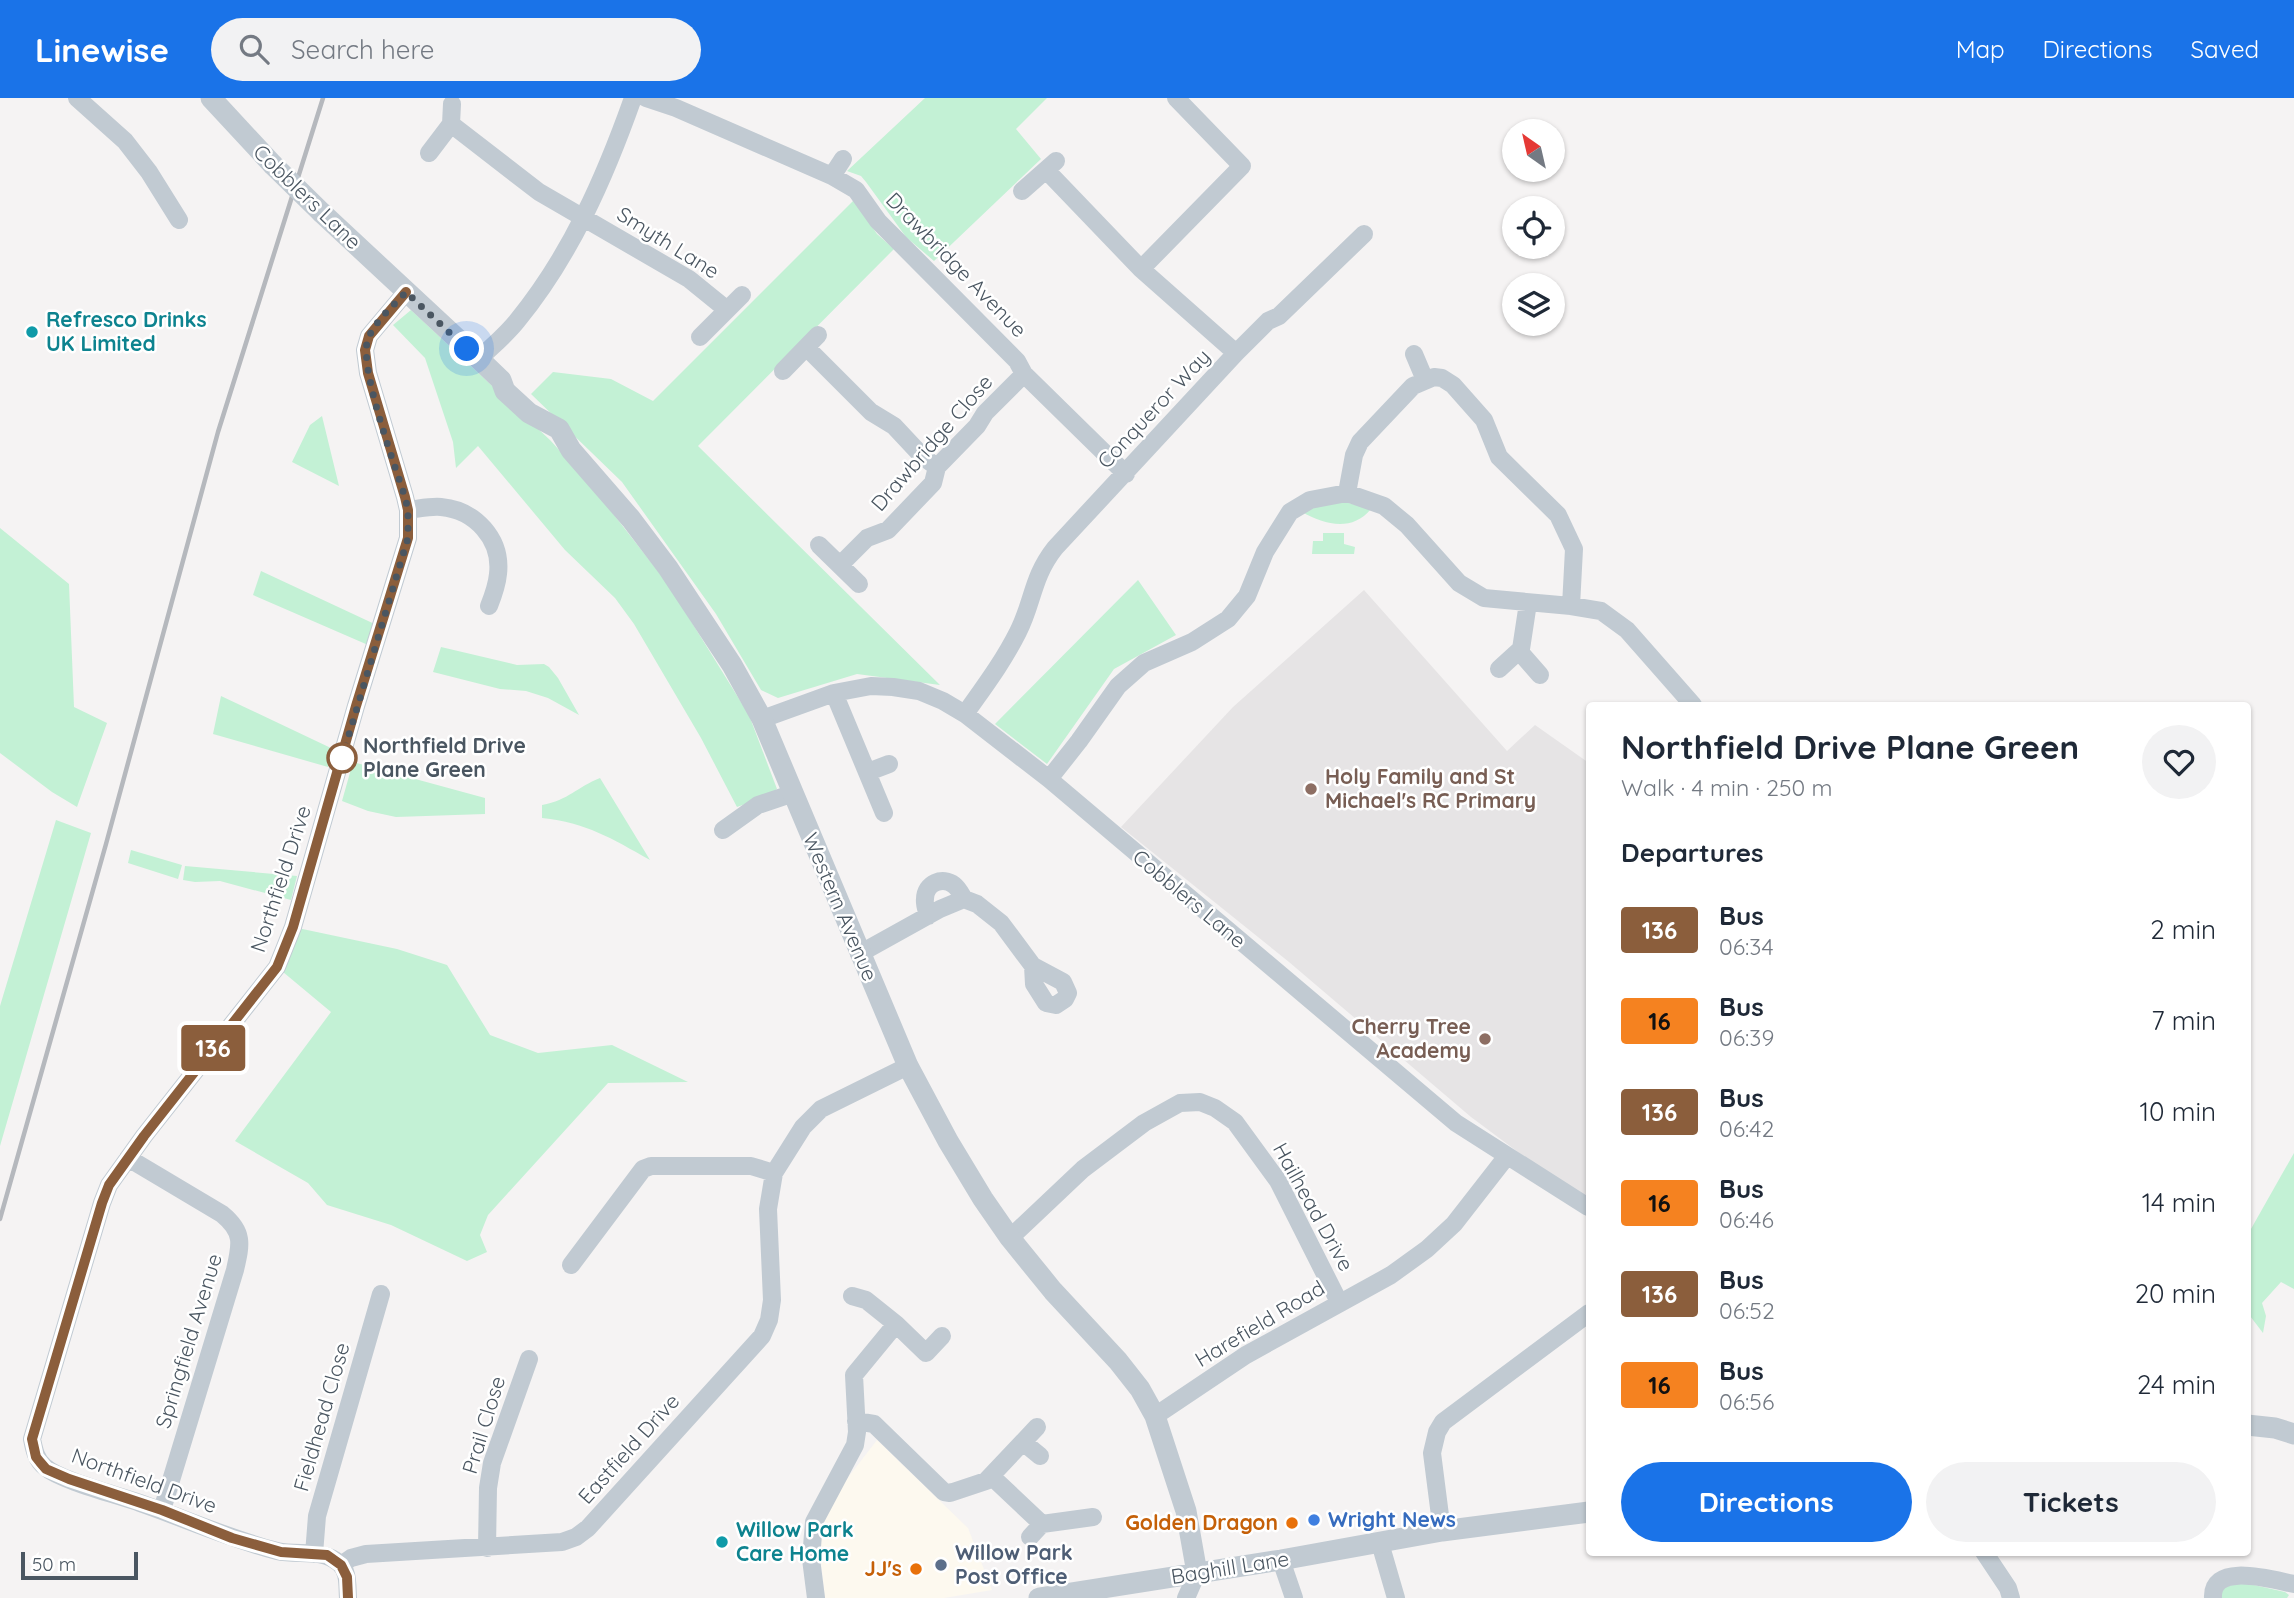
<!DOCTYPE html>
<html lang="en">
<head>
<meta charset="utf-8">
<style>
  body { margin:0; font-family:Quicksand,sans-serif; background:#f2f2f3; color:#1f2937; height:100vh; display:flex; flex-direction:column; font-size:26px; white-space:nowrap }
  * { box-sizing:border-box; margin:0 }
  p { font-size:23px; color:#747a83 }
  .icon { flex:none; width:38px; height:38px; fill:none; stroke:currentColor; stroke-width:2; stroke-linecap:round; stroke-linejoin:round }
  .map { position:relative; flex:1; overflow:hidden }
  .side { position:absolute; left:1586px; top:604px; width:665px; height:854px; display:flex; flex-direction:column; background:#fff; border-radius:7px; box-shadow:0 2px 5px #0004 }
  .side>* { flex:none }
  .badge { padding:0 14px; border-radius:5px; font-size:24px; line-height:46px }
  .needle { width:46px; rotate:326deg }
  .controls { position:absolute; left:1502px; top:21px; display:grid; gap:14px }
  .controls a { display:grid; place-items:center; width:63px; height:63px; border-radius:50%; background:#fff; box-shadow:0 2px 5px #0004; font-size:35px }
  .scale { position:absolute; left:21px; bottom:18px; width:117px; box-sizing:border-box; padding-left:7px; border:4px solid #4a5661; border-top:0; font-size:19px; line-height:24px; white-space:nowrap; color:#4a5661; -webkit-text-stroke:5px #fff; paint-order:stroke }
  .you { position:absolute; width:35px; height:35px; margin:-18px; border:5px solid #fff; border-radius:50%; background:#1a73e8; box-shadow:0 0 0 10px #1a73e833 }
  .map>.badge { position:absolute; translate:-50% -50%; box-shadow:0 0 0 4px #fff }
  h2 { padding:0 35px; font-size:26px; line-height:63px }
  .round { display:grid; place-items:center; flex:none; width:74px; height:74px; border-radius:37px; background:#f2f2f3 }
  .head { display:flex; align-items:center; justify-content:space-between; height:119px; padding:0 35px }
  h1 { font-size:33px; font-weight:800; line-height:52px }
  .button { display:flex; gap:14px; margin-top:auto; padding:14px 35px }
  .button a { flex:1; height:80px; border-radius:42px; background:#1a73e8; color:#fff; font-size:28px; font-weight:800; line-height:80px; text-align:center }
  .button a+a { background:#f2f2f3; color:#1f2937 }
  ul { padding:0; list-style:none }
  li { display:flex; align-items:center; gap:21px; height:91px; padding:0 35px }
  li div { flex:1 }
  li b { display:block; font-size:26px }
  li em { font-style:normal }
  li .badge { min-width:77px; font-weight:700; text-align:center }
  header { display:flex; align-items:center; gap:42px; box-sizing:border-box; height:98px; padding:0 35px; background:#1a73e8; color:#fff }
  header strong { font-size:33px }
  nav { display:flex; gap:38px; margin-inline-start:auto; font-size:24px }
  .search { width:490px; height:63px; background:#f2f2f3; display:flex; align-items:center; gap:18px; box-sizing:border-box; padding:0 24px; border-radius:38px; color:#747a83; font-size:26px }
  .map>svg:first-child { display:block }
</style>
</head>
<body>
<header>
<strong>Linewise</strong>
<div class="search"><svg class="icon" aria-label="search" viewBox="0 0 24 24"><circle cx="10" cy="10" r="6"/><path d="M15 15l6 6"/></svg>Search here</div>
<nav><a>Map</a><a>Directions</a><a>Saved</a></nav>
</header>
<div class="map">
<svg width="2294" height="1500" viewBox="0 0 2294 1500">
  <rect width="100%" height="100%" fill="#f5f3f3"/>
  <!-- commercial -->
  <path fill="#fdf9ef" d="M877 1342 968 1430 992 1492 944 1500H825L818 1437 829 1404Z"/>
  <!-- education -->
  <path fill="#e6e4e5" d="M1364 492 1507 653 1535 627 1589 665V1103L1581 1101 1471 1019 1289 864 1121 729 1233 609Z"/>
  <!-- green -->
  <path fill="#c3f1d5" d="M925 0H1047L1016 31 1041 61 934 163 906 139 866 84 861 78 847 73Z
    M854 102 877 136 894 151 698 348 940 587 857 576 778 600 761 592 716 516 622 384 531 296 553 274 611 281 653 303Z
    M411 212 550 342 589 385 668 486 749 617 777 691 765 699 737 709 701 640 634 526 615 500 565 452 478 348 456 370 453 344 425 260 393 227Z
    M322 318 339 388 292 364 310 327Z
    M1341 403 1371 411C1352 434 1325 427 1302 414L1313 408Z
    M0 430 69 486 74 609 107 625 77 709 52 694 0 655Z
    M1323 435H1344V446L1355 449 1354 456H1312L1313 443H1323Z
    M261 473 381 529 375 550 253 497Z
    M1138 482 1176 537 1114 571 1047 666 995 626Z
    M441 549 517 567 544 566 549 569 558 580 579 617 548 600 526 593 500 591 433 574Z
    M221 598 333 651 328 669 213 636Z
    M353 664 485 700V716L396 719 368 713 342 703Z
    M600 680 650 762C611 740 587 725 542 720V707C569 702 577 689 600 680Z
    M56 722 91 735 0 1048V908Z
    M131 752 182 767 178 781 128 765Z
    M185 768 297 778 291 802 220 783 195 784 183 782Z
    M293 829 397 851 447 867 490 937 538 955 612 947 688 984 608 985 488 1117 480 1137 487 1154 467 1163 391 1127 327 1107 308 1085 235 1043 331 914 277 869Z
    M2294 1055V1191L2281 1184 2262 1205 2266 1218 2263 1235 2247 1214V1138Z
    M2236 1483 2285 1494 2289 1497 2287 1500H2219V1490Z"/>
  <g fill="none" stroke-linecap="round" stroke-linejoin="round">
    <!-- minor -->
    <path stroke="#c1cad2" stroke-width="18" d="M77 0 125 43 149 74 179 122
      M646 0 676 10 832 78 856 92 878 123 1017 263 1024 276 1126 376
      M451 26 539 94 689 181 726 211
      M429 55 451 26 452 6
      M1046 72 1141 171 1236 255
      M832 78 843 61
      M1022 93 1056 63
      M1141 171 1242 68 1176 0
      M700 239 742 197
      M807 250 871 314 894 328 923 359 937 369
      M1414 256 1425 282
      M479 261C491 249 506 237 517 223 571 157 605 79 633 0
      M783 273 818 237
      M1347 395 1354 357 1360 344 1413 288 1434 279 1442 280 1453 287 1484 322 1499 359 1558 417 1574 451 1571 508
      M408 412C418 411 430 408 441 409 475 412 502 441 498 476 497 487 493 498 489 508
      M819 447 859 486
      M840 467 867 440 888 432 933 385 937 369 977 328 985 315 1024 276
      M1519 553 1540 577
      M1499 571 1521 551 1528 505
      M834 595 884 715
      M965 616C984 589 1003 564 1018 534 1033 505 1032 479 1055 450L1236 255 1268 223 1279 218 1364 136
      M762 621 834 595 871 588 893 589 919 593 943 603 965 616 1049 681 1456 1025 1588 1109
      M868 674 889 666
      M1049 681 1079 643 1118 588 1144 565 1192 544 1228 521 1247 498 1265 454 1290 414 1310 402 1347 395 1384 408 1407 427 1459 485 1484 500 1571 508 1601 513 1627 532 1693 607
      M723 732 758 707 794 695
      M928 818C927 813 924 806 925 801 925 785 943 778 954 787 959 791 961 796 964 801
      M859 856 940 811 964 801 977 806 1001 825 1033 868 1063 884 1068 895 1065 901 1056 907 1046 905 1034 886 1033 868
      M128 1060 222 1116C244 1134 241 1146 235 1172L162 1412
      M1010 1140 1083 1071 1144 1025 1180 1005 1200 1004 1215 1010 1235 1024 1278 1083 1339 1204
      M571 1167 643 1071 651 1068H751L774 1075
      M896 1226 926 1255 942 1238
      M1155 1318 1246 1257 1391 1177 1427 1151 1454 1126 1507 1058
      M856 1323 874 1326 944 1394 950 1395 986 1383 1037 1329
      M1023 1344 1040 1358
      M991 1378 1042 1426
      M1442 1433 1432 1355 1437 1334 1443 1324 1589 1215
      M1030 1439 1042 1426 1093 1419
      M1380 1445 1396 1500
      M487 1450 488 1390 492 1365 529 1261
      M1984 1454 2008 1490 2011 1500
      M314 1456 317 1418 381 1196
      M1281 1462 1294 1500
      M341 1467 351 1460 366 1456 562 1444 576 1439 588 1430 762 1238 769 1222 772 1202 768 1111 774 1075 803 1029 821 1011 908 968
      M348 1500C347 1488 349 1473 339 1465 321 1450 298 1458 277 1453 230 1441 186 1421 140 1405 118 1397 61 1383 45 1369 36 1362 34 1351 32 1341L102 1105 109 1087 144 1038 277 869 293 829 356 608 408 440V412L405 399 368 275 365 252 369 238 406 194
      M816 1500 811 1461 814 1424 855 1347 857 1334 854 1277 896 1226 866 1202 852 1198
      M1186 1500 1197 1475
      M2213 1500C2211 1463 2273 1482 2294 1486"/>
    <!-- tertiary -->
    <path stroke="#c1cad2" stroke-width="21" d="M211 0 273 67
      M322 115 479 261 501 282 505 293 529 315 559 331 571 352 631 421 668 470 732 567 762 621 908 968 948 1043 983 1101 1010 1140 1053 1193 1118 1263 1140 1291 1155 1318 1186 1413 1197 1475
      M2247 1327 2275 1330 2294 1336
      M1039 1500 1281 1462 1442 1433 1589 1414"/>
    <!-- rail -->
    <path stroke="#b5b8bd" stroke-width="4.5" d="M0 1121 106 746 218 334 323 0"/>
    <!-- tertiary-bridge -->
    <path stroke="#c1cad2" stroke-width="21" d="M273 67 322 115"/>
  </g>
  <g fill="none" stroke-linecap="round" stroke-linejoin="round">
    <defs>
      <path id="line" d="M348 1500 347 1479 341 1467 327 1457 281 1454 232 1440 162 1412 69 1381 46 1371 40 1364 36 1359 32 1341 102 1105 109 1087 144 1038 277 869 293 829 356 608 408 440V412L405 399 368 275 365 252 369 238 406 194"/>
    </defs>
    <!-- line casing -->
    <use href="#line" stroke="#fff" stroke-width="16"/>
    <!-- line -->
    <use href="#line" stroke="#8b5e3c" stroke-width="10"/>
    <!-- walk -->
    <path stroke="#4a5661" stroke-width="7" stroke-dasharray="0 12.6" d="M342 660 408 440V412L405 399C395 368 358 267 368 241 375 223 393 208 406 194L467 251"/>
  </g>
  <!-- markers -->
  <g fill="#0f9aa8" stroke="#fff" stroke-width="2.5">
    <circle cx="32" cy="234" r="7"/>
    <circle cx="722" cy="1444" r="7"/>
  </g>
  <circle fill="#fff" stroke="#8b5e3c" stroke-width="3.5" cx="342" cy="660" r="14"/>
  <g fill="#8d6e63" stroke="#fff" stroke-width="2.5">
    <circle cx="1311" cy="691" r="7"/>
    <circle cx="1485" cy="941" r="7"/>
  </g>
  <circle fill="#3f7fe0" stroke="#fff" stroke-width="2.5" cx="1314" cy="1422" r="7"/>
  <g fill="#e8710a" stroke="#fff" stroke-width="2.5">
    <circle cx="1292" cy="1425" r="7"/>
    <circle cx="916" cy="1471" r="7"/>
  </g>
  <circle fill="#5c6f8a" stroke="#fff" stroke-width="2.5" cx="941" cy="1467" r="7"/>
  <g text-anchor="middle" stroke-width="5" stroke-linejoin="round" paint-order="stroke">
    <!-- street labels -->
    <g font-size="21" fill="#4a5661" stroke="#fff">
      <text transform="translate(307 99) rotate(44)" y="7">Cobblers Lane</text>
      <text transform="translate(668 145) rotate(32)" y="7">Smyth Lane</text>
      <text transform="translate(956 167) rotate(46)" y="7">Drawbridge Avenue</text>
      <text transform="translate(1154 311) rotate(-47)" y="7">Conqueror Way</text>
      <text transform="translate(932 345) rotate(-49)" y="7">Drawbridge Close</text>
      <text transform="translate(281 781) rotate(-72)" y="7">Northfield Drive</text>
      <text transform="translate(1189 801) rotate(40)" y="7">Cobblers Lane</text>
      <text transform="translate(840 809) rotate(67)" y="7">Western Avenue</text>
      <text transform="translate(1313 1109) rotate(61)" y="7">Hailhead Drive</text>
      <text transform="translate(1260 1226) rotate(-31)" y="7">Harefield Road</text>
      <text transform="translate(189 1243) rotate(-73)" y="7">Springfield Avenue</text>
      <text transform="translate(322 1319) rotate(-74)" y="7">Fieldhead Close</text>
      <text transform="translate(484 1327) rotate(-73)" y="7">Prail Close</text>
      <text transform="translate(629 1351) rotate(-48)" y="7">Eastfield Drive</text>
      <text transform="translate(144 1383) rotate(20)" y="7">Northfield Drive</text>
      <text transform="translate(1230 1470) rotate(-9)" y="7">Baghill Lane</text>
    </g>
    <!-- culture labels -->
    <g font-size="21" font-weight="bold" fill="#0d838f" stroke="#fff" text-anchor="start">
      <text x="46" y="229">Refresco Drinks<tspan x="46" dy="24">UK Limited</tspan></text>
      <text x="736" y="1439">Willow Park<tspan x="736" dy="24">Care Home</tspan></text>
    </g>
    <!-- stop labels -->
    <g font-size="21" font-weight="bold" fill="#4a5661" stroke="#fff" text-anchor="start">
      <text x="363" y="655">Northfield Drive<tspan x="363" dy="24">Plane Green</tspan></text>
    </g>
    <!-- education labels -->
    <g font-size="21" font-weight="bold" fill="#785e54" stroke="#fff" text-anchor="start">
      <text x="1325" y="686">Holy Family and St<tspan x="1325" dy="24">Michael's RC Primary</tspan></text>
      <text x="1471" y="936" text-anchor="end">Cherry Tree<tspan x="1471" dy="24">Academy</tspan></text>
    </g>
    <!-- shop labels -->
    <g font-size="21" font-weight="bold" fill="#366cbe" stroke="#fff" text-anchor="start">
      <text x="1328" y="1429">Wright News</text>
    </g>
    <!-- food labels -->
    <g font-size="21" font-weight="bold" fill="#c56008" stroke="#fff" text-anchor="end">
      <text x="1278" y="1432">Golden Dragon</text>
      <text x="902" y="1478">JJ's</text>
    </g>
    <!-- service labels -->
    <g font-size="21" font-weight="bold" fill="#4e5e75" stroke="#fff" text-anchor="start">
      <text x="955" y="1462">Willow Park<tspan x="955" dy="24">Post Office</tspan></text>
    </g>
  </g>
</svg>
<div class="controls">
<a><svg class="needle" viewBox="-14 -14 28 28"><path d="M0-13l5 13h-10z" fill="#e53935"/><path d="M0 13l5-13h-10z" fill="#747a83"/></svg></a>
<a><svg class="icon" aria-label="locate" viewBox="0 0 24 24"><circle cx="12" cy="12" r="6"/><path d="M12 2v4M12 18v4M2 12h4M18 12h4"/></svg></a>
<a><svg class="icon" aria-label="layers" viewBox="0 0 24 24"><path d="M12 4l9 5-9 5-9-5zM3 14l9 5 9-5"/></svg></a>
</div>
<div class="scale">50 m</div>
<div class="you" style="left:467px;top:251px"></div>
<b class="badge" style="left:213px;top:950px;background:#8b5e3c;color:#fff">136</b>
<section class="side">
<div class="head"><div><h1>Northfield Drive Plane Green</h1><p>Walk · 4 min · 250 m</p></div><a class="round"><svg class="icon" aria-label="heart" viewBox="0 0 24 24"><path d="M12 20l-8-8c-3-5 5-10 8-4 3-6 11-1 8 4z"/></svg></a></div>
<h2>Departures</h2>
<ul>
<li><span class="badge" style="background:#8b5e3c;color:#fff">136</span><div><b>Bus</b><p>06:34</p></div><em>2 min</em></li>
<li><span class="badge" style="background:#f58220;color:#111">16</span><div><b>Bus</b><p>06:39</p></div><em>7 min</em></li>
<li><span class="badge" style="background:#8b5e3c;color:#fff">136</span><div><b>Bus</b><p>06:42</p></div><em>10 min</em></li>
<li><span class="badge" style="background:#f58220;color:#111">16</span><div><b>Bus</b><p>06:46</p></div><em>14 min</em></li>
<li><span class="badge" style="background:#8b5e3c;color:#fff">136</span><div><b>Bus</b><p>06:52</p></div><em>20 min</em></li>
<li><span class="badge" style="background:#f58220;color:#111">16</span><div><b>Bus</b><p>06:56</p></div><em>24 min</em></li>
</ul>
<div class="button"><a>Directions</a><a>Tickets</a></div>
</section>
</div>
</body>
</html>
